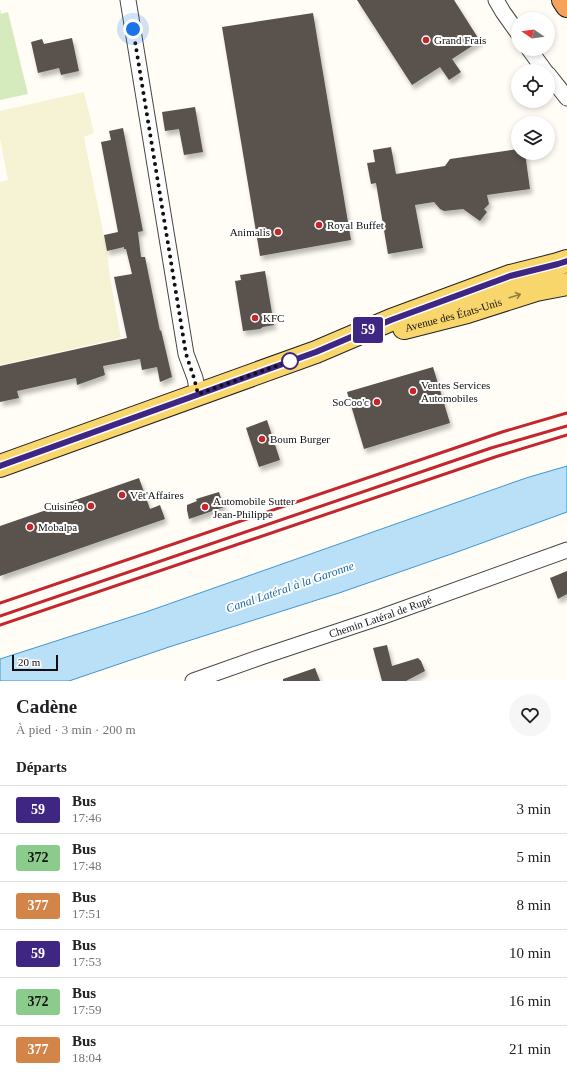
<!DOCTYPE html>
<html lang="fr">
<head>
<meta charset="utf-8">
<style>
  body { margin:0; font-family:Georgia,serif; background:#f6f6f6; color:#202124; height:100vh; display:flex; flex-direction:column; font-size:15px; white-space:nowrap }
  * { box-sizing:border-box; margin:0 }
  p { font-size:13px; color:#757577 }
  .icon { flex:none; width:22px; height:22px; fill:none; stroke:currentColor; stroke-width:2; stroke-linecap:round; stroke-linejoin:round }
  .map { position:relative; height:681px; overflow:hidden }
  .side { display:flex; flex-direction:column; background:#fff; flex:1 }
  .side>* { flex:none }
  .badge { padding:0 8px; border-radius:3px; font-size:14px; line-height:26px }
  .needle { width:26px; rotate:283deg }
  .tools { position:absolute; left:511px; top:12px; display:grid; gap:8px }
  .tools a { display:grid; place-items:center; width:44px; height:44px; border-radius:50%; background:#fff; box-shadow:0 2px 6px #0003; font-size:20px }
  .scale { position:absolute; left:12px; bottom:10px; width:46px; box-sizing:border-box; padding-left:4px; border:2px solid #111; border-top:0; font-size:11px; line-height:14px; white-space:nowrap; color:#111; -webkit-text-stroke:3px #fff; paint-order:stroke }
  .you { position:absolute; width:20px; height:20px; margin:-10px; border:3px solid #fff; border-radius:50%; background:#1a73e8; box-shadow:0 0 0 6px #1a73e833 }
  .map>.badge { position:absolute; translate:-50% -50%; box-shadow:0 0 0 2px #fff }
  h2 { padding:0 16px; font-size:15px; line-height:36px }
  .round { display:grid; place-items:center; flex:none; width:42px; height:42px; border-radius:21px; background:#f6f6f6 }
  .head { display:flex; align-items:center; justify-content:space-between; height:68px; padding:0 16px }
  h1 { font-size:19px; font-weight:700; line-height:30px }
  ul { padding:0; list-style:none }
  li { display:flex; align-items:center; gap:12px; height:48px; padding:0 16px; border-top:1px solid #e0e0e0 }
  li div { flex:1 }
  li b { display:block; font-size:15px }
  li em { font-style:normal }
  li .badge { min-width:44px; font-weight:700; text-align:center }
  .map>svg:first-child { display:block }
</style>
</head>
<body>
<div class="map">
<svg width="567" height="681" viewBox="0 0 567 681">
  <defs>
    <filter id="shadow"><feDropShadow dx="2.5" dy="4.5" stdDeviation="2" flood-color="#0004"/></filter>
  </defs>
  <rect width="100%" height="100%" fill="#fffdf5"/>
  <!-- farmland -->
  <path fill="#f6f3d4" d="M84 92 94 133 84 137 107 251 110 277 121 338 0 365V182L8 180 0 139V111Z"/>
  <!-- green -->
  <path fill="#d5ebbd" d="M0 8 1 14 8 12 28 94 0 100Z"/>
  <!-- water -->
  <path fill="#b9e0f7" stroke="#3f96cf" d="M567 466V512L460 551 339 593 169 647 69 681H0V659L146 612 526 478Z"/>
  <!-- building -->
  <path fill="#5a524d" filter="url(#shadow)" d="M357 0H454L480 41 452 59 461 72 449 80 440 67 412 85Z
    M313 13 351 240 260 256 222 27Z
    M72 38 79 71 61 75 59 68 38 73 31 42 42 39 44 44Z
    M195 107 203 152 184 155 179 129 165 131 162 112Z
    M123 128 143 231 138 232 141 257H145L160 331 161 330 172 377 160 382 157 367 142 370 140 359 103 366 105 375 77 385 76 378 17 391 19 398 0 402V366L127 338 114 277 132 274 126 249H124V247L107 251 104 235 118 232 101 142 111 140 109 131Z
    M391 147 396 174 445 166 450 159 518 149V153H525L530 189 487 195 489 204 484 209 487 212 480 221 463 209 444 211 440 209 434 202 415 205 423 248 388 254 376 183 371 184 367 163 375 162 373 150Z
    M265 271 274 325 263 327 260 329 243 331 235 281 241 280 240 275Z
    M433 367 450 423 364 449 347 392Z
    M267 420 280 460 259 467 246 428Z
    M139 478 150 509 160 505 165 519 0 576V526Z
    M219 492 224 507 189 519 187 510V505L197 501 196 499Z
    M567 571V594L558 599 550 578Z
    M387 645 392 666 418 658 421 661 425 671 406 681H382L373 648Z
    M315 668 320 681H283V679Z"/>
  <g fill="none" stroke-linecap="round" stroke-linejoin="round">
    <defs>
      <g id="street">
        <path d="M128 0 186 354 195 378 198 394"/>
        <path d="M496 0 503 12 518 33"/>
        <path d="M529 49 545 71"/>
        <path d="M548 74 567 98"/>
        <path id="s1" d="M193 681 261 657 381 617 567 550"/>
      </g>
      <g id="primary">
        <path id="s2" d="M404 328 467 312 536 290 567 284"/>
        <path d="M0 466 316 352 391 320 510 276 558 264 567 261"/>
      </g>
      <path id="highway" d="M563 0 567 6"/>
    </defs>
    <!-- street casing -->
    <use href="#street" stroke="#444" stroke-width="17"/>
    <!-- primary casing -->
    <use href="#primary" stroke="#222" stroke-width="24"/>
    <!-- highway casing -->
    <use href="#highway" stroke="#222" stroke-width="24"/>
    <!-- street -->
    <use href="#street" stroke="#fff" stroke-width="15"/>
    <!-- primary -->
    <use href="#primary" stroke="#f9d66b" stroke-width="22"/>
    <!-- highway -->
    <use href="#highway" stroke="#f5a25d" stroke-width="22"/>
    <!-- rail -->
    <path stroke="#c4262e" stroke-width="3" d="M0 603 502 432 567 413
      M0 616 491 448 567 426
      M0 625 495 457 567 435"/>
  </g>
  <!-- one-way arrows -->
  <defs><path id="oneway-shaft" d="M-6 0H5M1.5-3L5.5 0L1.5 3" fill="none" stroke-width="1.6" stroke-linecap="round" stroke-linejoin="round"/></defs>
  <use stroke="#917d42" href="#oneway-shaft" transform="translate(515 296) rotate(-18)"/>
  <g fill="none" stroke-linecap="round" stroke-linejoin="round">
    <defs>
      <path id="line" d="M0 466 316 352 391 320 510 276 558 264 567 261"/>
    </defs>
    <!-- line casing -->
    <use href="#line" stroke="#fff" stroke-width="9"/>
    <!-- line -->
    <use href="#line" stroke="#3f2682" stroke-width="6"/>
    <!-- walk -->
    <path stroke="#111" stroke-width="4" stroke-dasharray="0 7.2" d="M133 29 186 354 194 378 198 394 290 361"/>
  </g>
  <!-- markers -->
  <g fill="#c4262e" stroke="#fff" stroke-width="1.5">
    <circle cx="426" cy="40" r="4"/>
    <circle cx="319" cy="225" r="4"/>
    <circle cx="278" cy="232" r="4"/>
    <circle cx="255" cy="318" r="4"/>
    <circle cx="413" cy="391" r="4"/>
    <circle cx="377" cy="402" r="4"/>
    <circle cx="262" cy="439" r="4"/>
    <circle cx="122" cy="495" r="4"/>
    <circle cx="91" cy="506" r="4"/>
    <circle cx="205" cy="507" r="4"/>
    <circle cx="30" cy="527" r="4"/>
  </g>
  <circle fill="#fff" stroke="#3f2682" stroke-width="2" cx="290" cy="361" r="8"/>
  <g text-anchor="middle" stroke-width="4" stroke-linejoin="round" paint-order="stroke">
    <!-- poi labels -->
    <g font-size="11" fill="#111" stroke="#fff" text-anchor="start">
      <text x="434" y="44">Grand Frais</text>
      <text x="327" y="229">Royal Buffet</text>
      <text x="270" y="236" text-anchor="end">Animalis</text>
      <text x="263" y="322">KFC</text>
      <text x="421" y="389">Ventes Services<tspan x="421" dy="13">Automobiles</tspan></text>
      <text x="369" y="406" text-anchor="end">SoCoo'c</text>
      <text x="270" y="443">Boum Burger</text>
      <text x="130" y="499">Vêt'Affaires</text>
      <text x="213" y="505">Automobile Sutter<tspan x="213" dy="13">Jean-Philippe</tspan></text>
      <text x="83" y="510" text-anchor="end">Cuisinéo</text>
      <text x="38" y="531">Mobalpa</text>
    </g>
    <!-- street labels -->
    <g font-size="11" fill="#111" stroke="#fff">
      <text dy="4" stroke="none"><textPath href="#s2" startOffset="51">Avenue des États-Unis</textPath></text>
      <text dy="4" stroke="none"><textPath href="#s1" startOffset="198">Chemin Latéral de Rupé</textPath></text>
    </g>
    <!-- water labels -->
    <g font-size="12" font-style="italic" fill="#1768a6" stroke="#fff">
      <text transform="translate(290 587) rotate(-19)" y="4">Canal Latéral à la Garonne</text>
    </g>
  </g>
</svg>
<div class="tools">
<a><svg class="needle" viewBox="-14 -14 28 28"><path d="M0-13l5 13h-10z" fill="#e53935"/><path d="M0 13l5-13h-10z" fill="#757577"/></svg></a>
<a><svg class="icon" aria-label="locate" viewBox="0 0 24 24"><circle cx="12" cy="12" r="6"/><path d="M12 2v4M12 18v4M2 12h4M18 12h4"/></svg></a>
<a><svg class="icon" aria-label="layers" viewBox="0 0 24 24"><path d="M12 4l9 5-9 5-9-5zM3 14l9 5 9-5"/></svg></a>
</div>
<div class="scale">20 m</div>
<div class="you" style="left:133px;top:29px"></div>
<b class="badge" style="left:368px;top:330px;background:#3f2682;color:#fff">59</b>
</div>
<section class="side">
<div class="head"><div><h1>Cadène</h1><p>À pied · 3 min · 200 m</p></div><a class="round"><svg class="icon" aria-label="heart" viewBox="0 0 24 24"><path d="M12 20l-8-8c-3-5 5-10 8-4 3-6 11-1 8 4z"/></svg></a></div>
<h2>Départs</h2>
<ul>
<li><span class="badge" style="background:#3f2682;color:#fff">59</span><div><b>Bus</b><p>17:46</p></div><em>3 min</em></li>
<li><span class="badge" style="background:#8bcc8c;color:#111">372</span><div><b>Bus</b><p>17:48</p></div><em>5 min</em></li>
<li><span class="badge" style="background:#d38449;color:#fff">377</span><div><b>Bus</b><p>17:51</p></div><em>8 min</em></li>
<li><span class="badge" style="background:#3f2682;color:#fff">59</span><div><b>Bus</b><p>17:53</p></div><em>10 min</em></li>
<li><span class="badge" style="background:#8bcc8c;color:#111">372</span><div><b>Bus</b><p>17:59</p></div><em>16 min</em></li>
<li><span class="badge" style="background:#d38449;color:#fff">377</span><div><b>Bus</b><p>18:04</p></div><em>21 min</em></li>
</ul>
</section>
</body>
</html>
